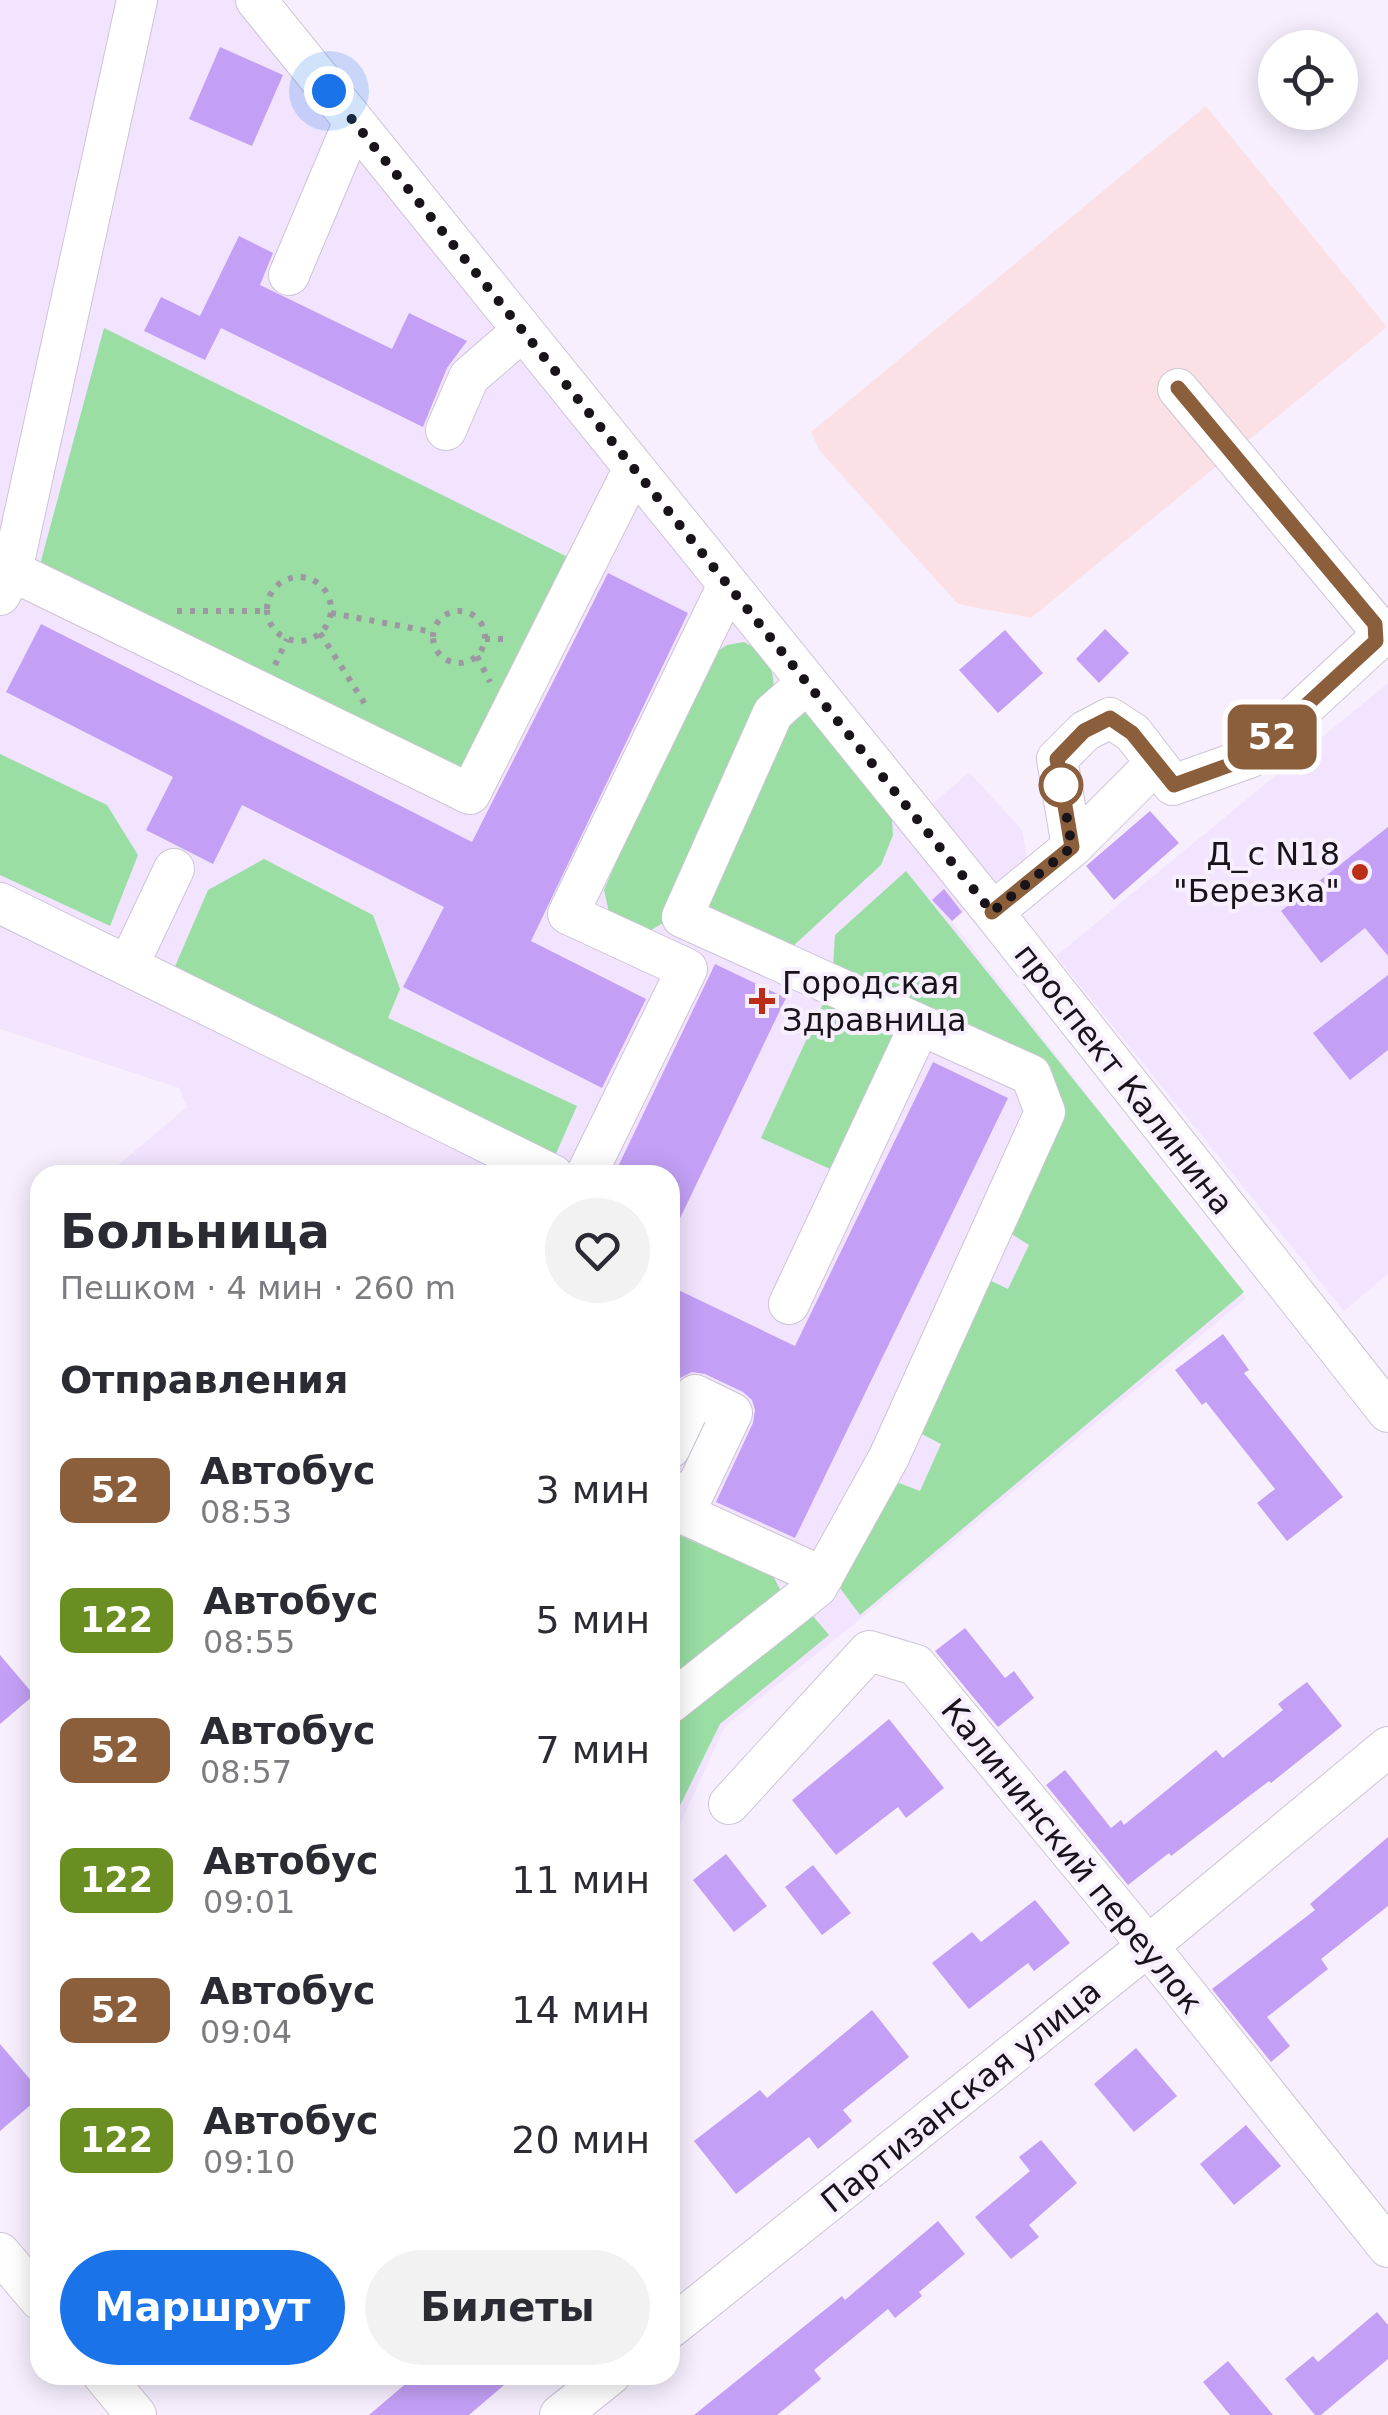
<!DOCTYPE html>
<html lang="ru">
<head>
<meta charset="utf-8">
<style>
  body { margin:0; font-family:"DejaVu Sans",sans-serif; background:#f2f2f3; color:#2b2b33; height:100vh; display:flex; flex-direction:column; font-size:38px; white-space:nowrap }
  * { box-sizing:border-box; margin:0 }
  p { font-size:32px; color:#7c7c81 }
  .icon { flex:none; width:55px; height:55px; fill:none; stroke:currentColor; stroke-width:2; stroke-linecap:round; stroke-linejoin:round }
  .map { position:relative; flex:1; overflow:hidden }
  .sheet { position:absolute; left:30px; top:1165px; width:650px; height:1220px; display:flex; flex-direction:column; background:#fff; border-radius:30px; box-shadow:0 5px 25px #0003 }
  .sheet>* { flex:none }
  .badge { padding:0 20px; border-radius:15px; font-size:35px; line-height:65px }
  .tools { position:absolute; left:1258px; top:30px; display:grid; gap:20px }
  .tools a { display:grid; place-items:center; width:100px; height:100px; border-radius:50%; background:#fff; box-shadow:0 5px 25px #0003; font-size:50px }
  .you { position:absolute; width:50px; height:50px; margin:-25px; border:8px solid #fff; border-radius:50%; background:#1a73e8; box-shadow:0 0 0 15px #1a73e833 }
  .map>.badge { position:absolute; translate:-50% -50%; box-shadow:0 0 0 5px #fff }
  h2 { padding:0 30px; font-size:38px; line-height:90px }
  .round { display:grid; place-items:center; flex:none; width:105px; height:105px; border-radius:52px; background:#f2f2f3 }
  .head { display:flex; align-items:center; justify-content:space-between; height:170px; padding:0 30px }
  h1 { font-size:48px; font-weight:700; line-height:75px }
  .action { display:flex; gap:20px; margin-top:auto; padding:20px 30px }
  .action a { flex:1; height:115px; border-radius:60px; background:#1a73e8; color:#fff; font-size:40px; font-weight:700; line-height:115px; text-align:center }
  .action a+a { background:#f2f2f3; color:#2b2b33 }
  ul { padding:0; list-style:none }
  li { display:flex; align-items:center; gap:30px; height:130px; padding:0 30px }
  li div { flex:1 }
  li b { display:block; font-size:38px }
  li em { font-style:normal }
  li .badge { min-width:110px; font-weight:700; text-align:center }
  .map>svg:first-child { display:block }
</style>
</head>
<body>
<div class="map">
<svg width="1388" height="2415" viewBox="0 0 1388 2415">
  <rect width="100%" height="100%" fill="#f7effe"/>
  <!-- industrial -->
  <path fill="#fbe1e6" d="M1206 106 1387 327 1031 618 958 604 819 450 811 432Z"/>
  <!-- built -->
  <path fill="#f2e4fe" d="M0 0H280L927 809 969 772 1022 830 1027 859 952 922 1246 1298 853 1625 725 1726 670 1846V1175H106L187 1107 179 1088 0 1029Z
    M1388 683V1274L1344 1311 1056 956Z"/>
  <!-- green -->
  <path fill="#9adea4" d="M104 328 588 567 479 793 39 568Z
    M744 642C766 653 773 665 774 689L671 918 648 932 609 912 604 890 706 659 727 645Z
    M802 706 891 807 893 835 881 865 791 948 712 916 705 888 781 722Z
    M0 754 107 805 138 855 110 926 0 875Z
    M264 859 373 915 400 989 388 1018 577 1106 554 1158 173 971 208 890Z
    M906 871 1244 1292 860 1615 837 1584 889 1479 920 1491 941 1444 914 1430 985 1278 1008 1289 1029 1245 1007 1231 1060 1117 833 967 835 935Z
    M827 995 904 1030 839 1173 761 1138Z
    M676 1534 773 1576 782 1593 670 1692V1547Z
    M812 1615 829 1635 720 1724 670 1826V1737L677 1721Z"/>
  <!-- building -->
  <path fill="#c3a0f6" d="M220 47 283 75 252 146 189 119Z
    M239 236 273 253 260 285 392 349 409 313 467 341 447 368 423 427 221 328 205 360 144 331 161 297 200 316Z
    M608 573 688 613 531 941 646 999 602 1088 403 987 444 907 242 805 213 864 146 830 173 777 6 692 41 624 472 842Z
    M1105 629 1129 653 1099 683 1076 659Z
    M1005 630 1043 673 998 713 959 670Z
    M1150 811 1179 843 1114 900 1086 866Z
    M1388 827V956L1365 928 1321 963 1281 911Z
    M944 889 962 912 952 921 932 900Z
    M715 964 786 998 670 1239V1175H614Z
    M1388 975V1050L1350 1080 1313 1033Z
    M933 1062 1008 1098 795 1538 716 1502 753 1423 755 1410 752 1400 743 1392 705 1374 692 1372 678 1379 670 1375V1286L795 1346Z
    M1223 1334 1249 1370 1244 1373 1343 1497 1287 1541 1257 1503 1275 1489 1206 1402 1202 1405 1175 1370Z
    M965 1628 1005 1678 1014 1671 1034 1698 998 1727 935 1651Z
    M0 1655 34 1695 0 1724Z
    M1307 1682 1342 1726 1271 1783 1269 1781 1171 1856 1169 1853 1128 1885 1046 1785 1065 1770 1111 1828 1121 1820 1124 1825 1216 1750 1223 1758 1283 1710 1278 1704Z
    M889 1719 944 1788 906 1818 898 1807 836 1855 792 1800Z
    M1388 1837V1906L1321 1959 1328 1969 1267 2017 1290 2046 1271 2062 1212 1989 1315 1910 1310 1904Z
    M726 1854 767 1906 734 1932 693 1880Z
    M813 1865 851 1913 822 1935 785 1887Z
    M1035 1900 1070 1943 1034 1971 1028 1963 969 2009 932 1963 972 1932 981 1942Z
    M872 2010 909 2057 843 2110 852 2121 818 2149 809 2137 736 2194 694 2141 760 2090 767 2098Z
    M0 2044 40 2091V2097L0 2131Z
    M1136 2048 1177 2096 1134 2132 1094 2084Z
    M1246 2125 1281 2166 1234 2205 1200 2164Z
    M1041 2140 1077 2183 1029 2225 1039 2237 1011 2259 975 2217 1030 2171 1019 2157Z
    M938 2221 965 2254 919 2292 922 2296 895 2318 888 2309 814 2370 821 2379 777 2415H694L842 2296 845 2300Z
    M1377 2312 1388 2325V2359L1321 2415H1315L1285 2379 1313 2356 1318 2362Z
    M1228 2361 1273 2415H1230L1203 2382Z
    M416 2375H516L469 2415H369Z"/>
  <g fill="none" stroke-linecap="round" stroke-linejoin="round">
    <defs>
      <path id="minor" d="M256 0 993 912 1388 1412
        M289 275 354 121
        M446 430 469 377 522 331
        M12 571 470 794 633 470
        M0 595 12 571 137 0
        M1072 847 1057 759 1085 731 1110 718 1133 733 1173 785 1249 758 1376 641 1375 624 1178 389
        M0 903 553 1175
        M993 912 1072 847 1156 763
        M128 966 174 869
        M586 1175 687 969 568 914 727 587
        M789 1304 920 1025
        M670 1448 695 1395 732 1413 684 1514
        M676 1492 684 1514 823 1577
        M670 1703 817 1587 889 1457 1045 1112 1031 1075 682 917 773 713 806 684
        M729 1804 869 1651 916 1665 1148 1946 1388 2247
        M0 2253 40 2300
        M670 2328 1148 1946 1388 1747
        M103 2375 136 2415
        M560 2415 610 2375"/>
    </defs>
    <!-- minor casing -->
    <use href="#minor" stroke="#cec4d6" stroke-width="42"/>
    <!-- path -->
    <path stroke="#9d97a2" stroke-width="6" stroke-dasharray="5 8" stroke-linecap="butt" d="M267 609a32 32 0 1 1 64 0a32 32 0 1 1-64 0Z
      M177 611H266
      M433 637a26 26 0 1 1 52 0a26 26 0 1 1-52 0Z
      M331 613 433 632
      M320 633 365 704
      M485 639H509
      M477 656 490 682
      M275 665 287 639"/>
    <!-- minor -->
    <use href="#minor" stroke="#fff" stroke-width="40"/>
  </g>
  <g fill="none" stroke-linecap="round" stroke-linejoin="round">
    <defs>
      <path id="line" d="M992 912 1072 847 1057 759 1084 731 1110 718 1132 733 1174 785 1249 758 1376 641 1375 624 1178 388"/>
    </defs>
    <!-- line casing -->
    <use href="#line" stroke="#fff" stroke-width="22"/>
    <!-- line -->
    <use href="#line" stroke="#8b5e3c" stroke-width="15"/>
    <!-- walk -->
    <path stroke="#18141a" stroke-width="10" stroke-dasharray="0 18" d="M329 91 992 912 1072 847 1061 785"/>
  </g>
  <!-- markers -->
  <circle fill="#fff" stroke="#8b5e3c" stroke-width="5" cx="1061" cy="785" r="20"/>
  <g fill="#ba2e17" stroke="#f7effe" stroke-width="4">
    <circle cx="1360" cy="872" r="10"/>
    <path d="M757 986h10v10h10v10h-10v10h-10v-10h-10v-10h10z"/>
  </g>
  <g text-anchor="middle" stroke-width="8" stroke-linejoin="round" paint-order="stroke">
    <!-- poi labels -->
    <g font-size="32" fill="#18141a" stroke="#f7effe" text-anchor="end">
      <text x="1340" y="865">Д_с N18<tspan x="1340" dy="37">"Березка"</tspan></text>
      <text x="782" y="994" text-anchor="start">Городская<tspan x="782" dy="37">Здравница</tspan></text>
    </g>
    <!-- street labels -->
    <g font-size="32" fill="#18141a" stroke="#f7effe">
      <text transform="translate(1124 1079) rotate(52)" y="11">проспект Калинина</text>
      <text transform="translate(1072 1856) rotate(51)" y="11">Калининский переулок</text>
      <text transform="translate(961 2096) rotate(-39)" y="11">Партизанская улица</text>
    </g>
  </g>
</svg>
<div class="tools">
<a><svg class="icon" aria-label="locate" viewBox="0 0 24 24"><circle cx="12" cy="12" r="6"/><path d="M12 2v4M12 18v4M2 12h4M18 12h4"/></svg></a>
</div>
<div class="you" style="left:329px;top:91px"></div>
<b class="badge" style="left:1272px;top:737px;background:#8b5e3c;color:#fff">52</b>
<section class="sheet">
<div class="head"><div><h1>Больница</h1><p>Пешком · 4 мин · 260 m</p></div><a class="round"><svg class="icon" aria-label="heart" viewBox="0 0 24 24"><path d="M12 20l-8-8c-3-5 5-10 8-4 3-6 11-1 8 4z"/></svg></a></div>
<h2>Отправления</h2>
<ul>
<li><span class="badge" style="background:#8b5e3c;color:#fff">52</span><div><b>Автобус</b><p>08:53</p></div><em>3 мин</em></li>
<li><span class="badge" style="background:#6b8e23;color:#fff">122</span><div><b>Автобус</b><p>08:55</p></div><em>5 мин</em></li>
<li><span class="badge" style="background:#8b5e3c;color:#fff">52</span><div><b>Автобус</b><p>08:57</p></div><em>7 мин</em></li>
<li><span class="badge" style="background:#6b8e23;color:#fff">122</span><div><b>Автобус</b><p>09:01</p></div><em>11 мин</em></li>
<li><span class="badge" style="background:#8b5e3c;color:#fff">52</span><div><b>Автобус</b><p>09:04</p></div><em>14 мин</em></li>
<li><span class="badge" style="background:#6b8e23;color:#fff">122</span><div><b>Автобус</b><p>09:10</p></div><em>20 мин</em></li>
</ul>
<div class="action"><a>Маршрут</a><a>Билеты</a></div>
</section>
</div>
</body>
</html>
